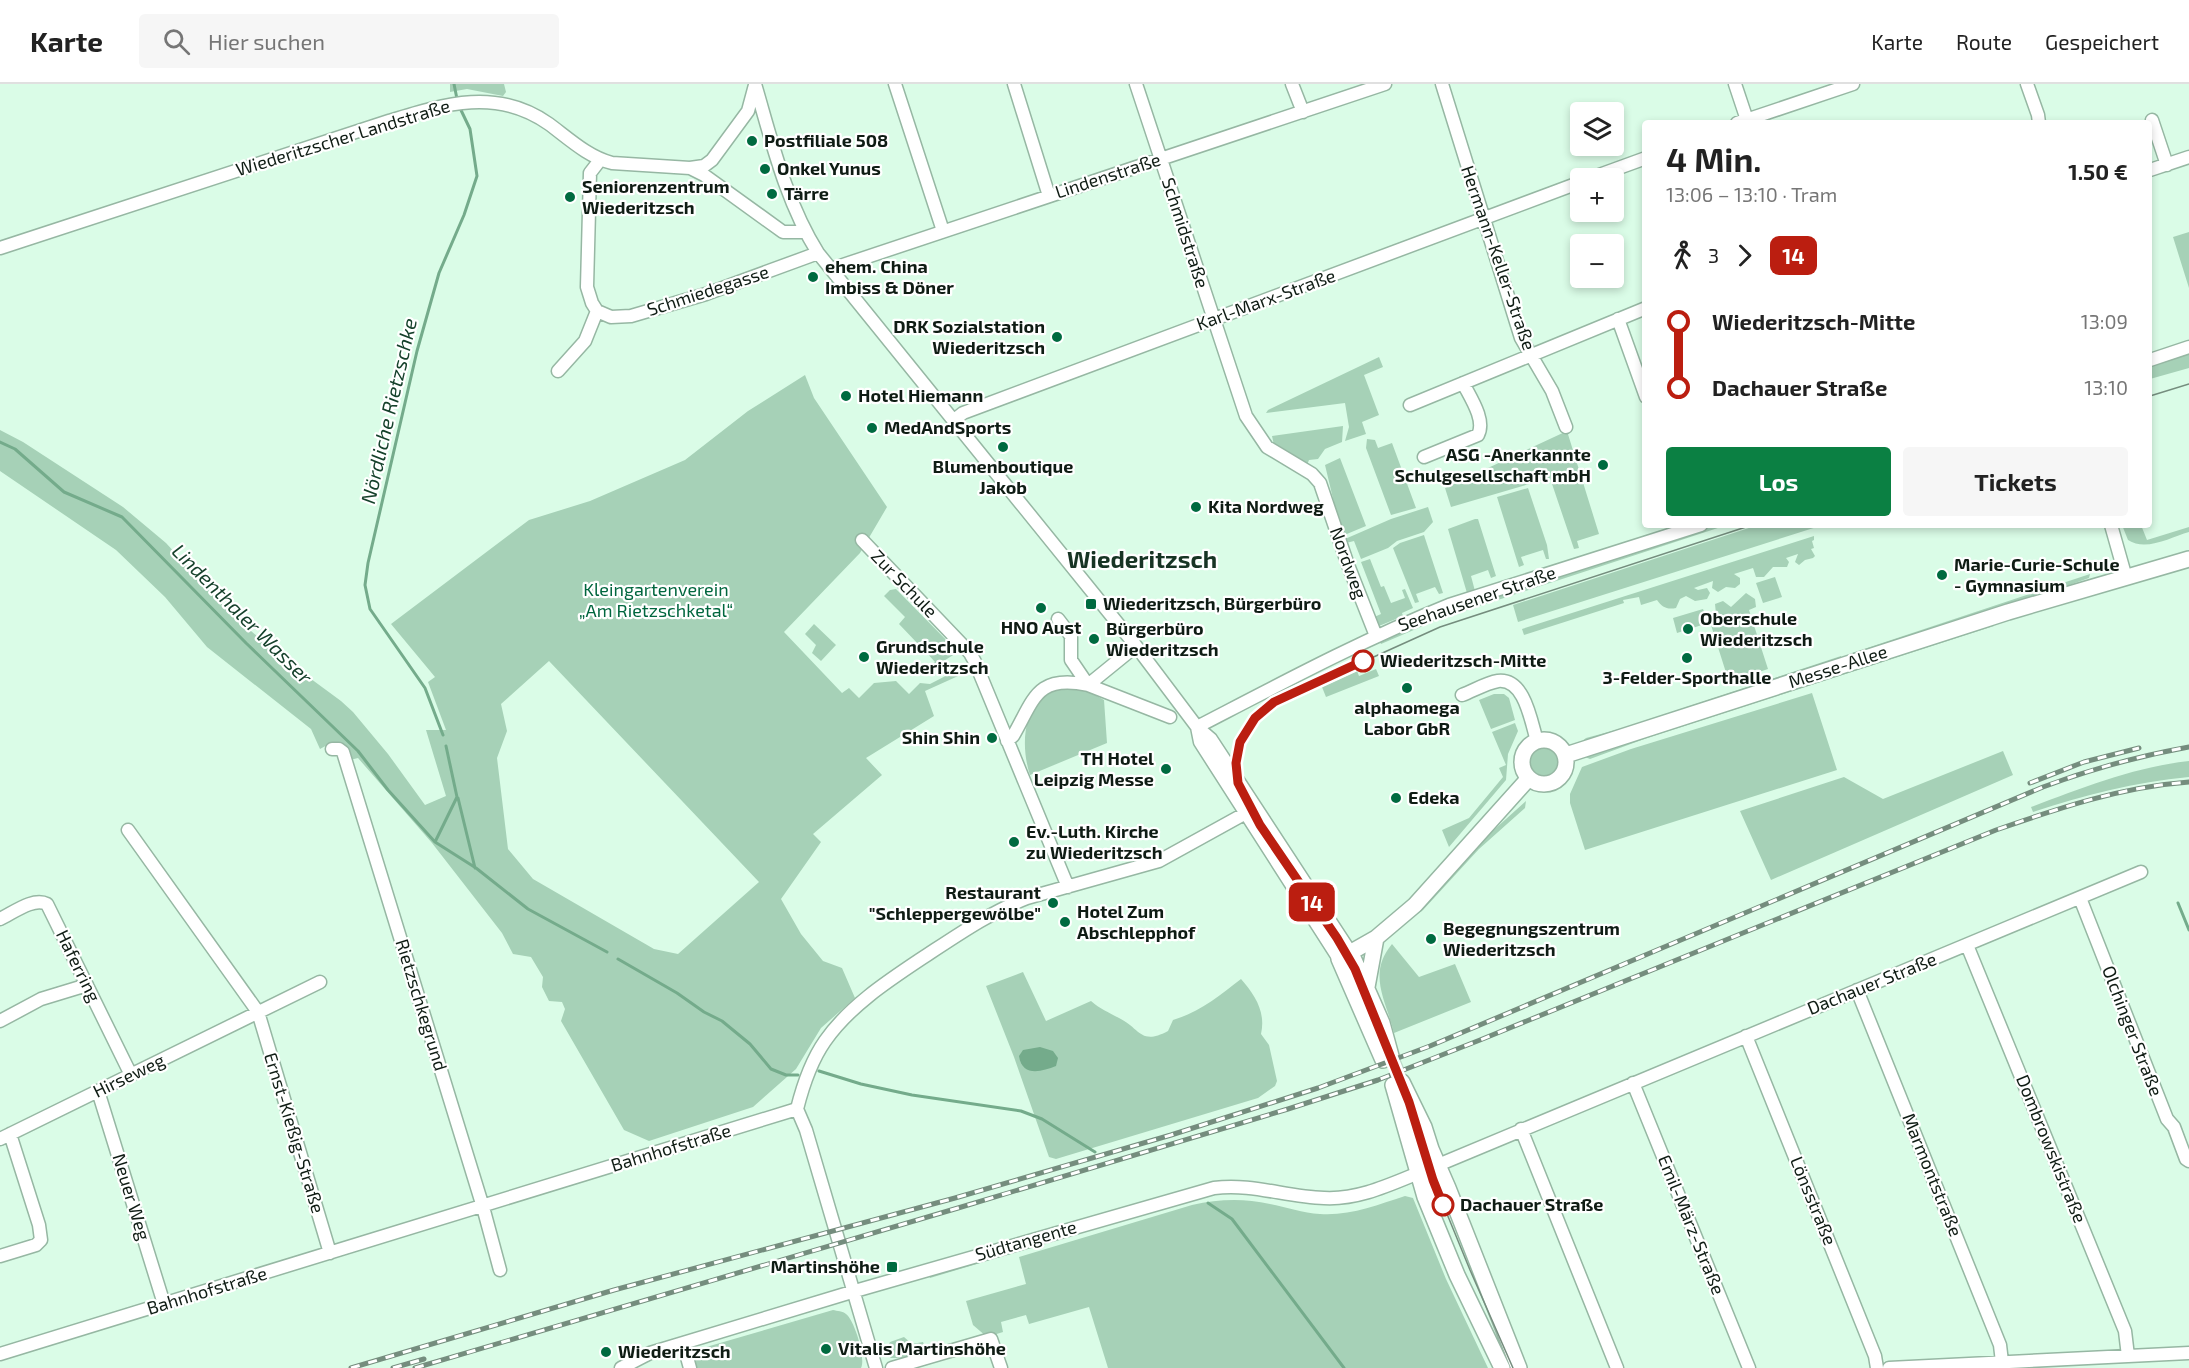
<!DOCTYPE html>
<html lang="de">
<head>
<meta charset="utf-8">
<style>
  body { margin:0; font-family:"Exo 2",sans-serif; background:#f6f6f6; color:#222; height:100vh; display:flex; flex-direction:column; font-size:22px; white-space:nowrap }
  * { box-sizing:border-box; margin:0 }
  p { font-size:20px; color:#767676 }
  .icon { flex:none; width:33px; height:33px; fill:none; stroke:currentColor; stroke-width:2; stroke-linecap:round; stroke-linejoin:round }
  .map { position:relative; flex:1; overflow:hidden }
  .side { position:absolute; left:1642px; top:36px; width:510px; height:408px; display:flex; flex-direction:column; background:#fff; border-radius:6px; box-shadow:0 3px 9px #0003 }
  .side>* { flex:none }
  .badge { padding:0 12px; border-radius:9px; font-size:21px; line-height:39px }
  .fabs { position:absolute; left:1570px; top:18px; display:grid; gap:12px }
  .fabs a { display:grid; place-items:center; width:54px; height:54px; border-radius:6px; background:#fff; box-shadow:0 3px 9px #0003; font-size:30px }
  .map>.badge { position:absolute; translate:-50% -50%; box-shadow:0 0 0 3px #fff }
  .legs { display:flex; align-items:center; gap:9px; height:66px; padding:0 24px; font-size:20px }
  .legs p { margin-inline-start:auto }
  .summary { display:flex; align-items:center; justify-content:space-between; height:102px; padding:0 24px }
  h1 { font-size:33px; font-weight:700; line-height:45px }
  .primary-button { display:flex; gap:12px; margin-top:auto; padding:12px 24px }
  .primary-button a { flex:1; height:69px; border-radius:6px; background:#0b8043; color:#fff; font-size:24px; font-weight:700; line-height:69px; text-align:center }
  .primary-button a+a { background:#f6f6f6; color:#222 }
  ul { padding:0 24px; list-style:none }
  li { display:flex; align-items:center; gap:21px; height:66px; font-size:22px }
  li i { display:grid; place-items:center; width:9px; height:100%; margin:0 8px; background:currentColor }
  li i::after { content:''; width:15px; height:15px; margin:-8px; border:4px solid; border-radius:50%; background:#fff }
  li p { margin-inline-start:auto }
  li:first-child i { background:linear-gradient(#0000 50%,currentColor 0) }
  li:last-child i { background:linear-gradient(currentColor 50%,#0000 0) }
  header { display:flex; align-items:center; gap:36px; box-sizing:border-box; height:84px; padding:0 30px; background:#fff; border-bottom:2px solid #e0e0e0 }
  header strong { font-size:28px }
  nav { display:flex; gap:33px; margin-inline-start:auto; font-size:21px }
  .search { width:420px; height:54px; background:#f6f6f6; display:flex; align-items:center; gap:15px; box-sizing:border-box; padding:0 21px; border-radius:6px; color:#767676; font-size:22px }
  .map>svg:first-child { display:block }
</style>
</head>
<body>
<header>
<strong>Karte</strong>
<div class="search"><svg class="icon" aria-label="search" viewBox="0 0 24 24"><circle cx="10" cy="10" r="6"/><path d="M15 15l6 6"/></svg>Hier suchen</div>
<nav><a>Karte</a><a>Route</a><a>Gespeichert</a></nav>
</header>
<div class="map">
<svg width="2189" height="1284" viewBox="0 0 2189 1284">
  <rect width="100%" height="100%" fill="#dafce7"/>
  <!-- green -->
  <path fill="#a6d1b7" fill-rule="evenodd" d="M450 0H504L506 8 503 12 467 5 450 8Z
    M2189 148V204L2173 153Z
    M2189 266V284L2150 295V279Z
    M1379 273 1383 283 1364 291 1379 331 1362 338 1366 350 1345 357 1349 343 1345 319 1266 329 1268 326Z
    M805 291 814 314 887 423 860 469 784 548 842 609 849 604 859 614 874 599 896 597 909 610 920 599 930 600 963 583H965L967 588 925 607 934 632 866 674 882 691 813 750 821 758 781 815 801 850 823 877 842 884 855 914 821 944 796 985 753 1023 649 1057 624 1046 561 937 565 925 562 918 549 917 542 903 543 893 531 873 513 870 502 849 432 759 358 674 350 676 329 660 320 665 311 645 207 563 165 513 116 466 0 387V346L23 358 123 423 166 459 232 531 288 578 341 617 353 628 388 670 425 721 446 712 426 646H446L428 598 435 593 391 540 529 436 590 417 685 376 748 327ZM549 577 759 798 678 870 654 865 533 795 508 765 497 674 507 647 501 620Z
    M1343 342 1342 358 1325 365 1318 375 1309 376 1307 381 1275 366 1272 352Z
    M1567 347 1599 450 1577 457 1579 464 1574 465 1550 394 1451 423 1445 404Z
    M1367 355 1375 356 1378 364 1392 359 1416 424 1391 431 1366 364Z
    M1340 374 1366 442 1342 452 1325 381Z
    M1528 404 1547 461 1549 475H1546L1543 466 1521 473 1524 481 1519 483 1497 413Z
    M1428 423 1433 438 1424 448 1397 457 1388 464 1361 475 1354 457 1346 459 1345 455 1391 435Z
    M1475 435H1478L1496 492 1491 494 1488 486 1471 492 1475 507 1467 509 1448 445Z
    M1713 441H1727L1437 536 1381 560 1379 556 1393 549 1471 519Z
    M1758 441H1823L1518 538 1513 521Z
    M2122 441H2141L2147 456 2189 443V448C2171 453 2146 468 2128 456Z
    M1424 451 1443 509 1439 510 1435 503 1416 510 1419 518 1415 519 1393 464 1400 459Z
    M1814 452V456L1812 457 1814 464 1811 465 1815 472 1813 474 1805 476 1799 481 1795 478 1798 470 1786 474 1789 478 1787 483H1773L1764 493H1756L1753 484 1734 490 1740 494V500L1735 504 1726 503 1718 508 1712 504 1713 497 1694 504 1698 506 1707 504 1710 509 1707 515 1695 517 1686 512 1680 515 1676 524C1667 526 1662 523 1657 516L1641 521 1639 513 1623 516 1624 519 1524 551 1522 545Z
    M1370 475 1381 503 1384 502 1391 519 1405 514 1402 506 1405 505 1413 524 1402 529 1403 532 1379 542 1375 541 1372 534 1381 530 1361 478Z
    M2090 490 2089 494 1993 528 1853 571 1852 569Z
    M1775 493 1782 513 1763 519 1756 499Z
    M896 505 958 568 923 590 935 578 925 567 928 563 922 557 919 561 899 540 905 533 884 512 890 506Z
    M1746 509 1755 515 1756 523 1749 526 1768 585 1729 598 1710 538 1721 534 1716 530 1715 520 1723 517 1731 523Z
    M1703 525 1708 539 1677 549 1673 534Z
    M1993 538 1994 542 1647 654 1590 675 1585 673 1646 651Z
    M814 540 836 561 821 577 812 569 816 561 805 550Z
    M1841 572V575L1580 659 1586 654 1623 644Z
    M1376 585 1379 592 1326 613 1322 603 1357 587 1359 592Z
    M1061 603 1083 604 1104 616 1107 659 1030 691C1022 667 1022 634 1040 614 1045 608 1055 606 1061 603Z
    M1812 609 1837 686 1585 766 1570 719V710L1582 683 1631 665Z
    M1494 610H1504L1509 614 1515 636 1491 645 1479 616Z
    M1515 639 1518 647 1508 670 1506 696 1449 763 1442 746 1469 734 1503 693 1499 684 1506 681 1492 648Z
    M1529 678a15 15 0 1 1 30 0a15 15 0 1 1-30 0Z
    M2003 667 2013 691 1771 796 1740 727 1844 693 1883 715Z
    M2189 677V693C2135 698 2085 711 2033 728L2031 723C2082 704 2134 683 2189 677Z
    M1526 717 1525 724 1479 765 1423 826 1413 833 1476 762Z
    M1392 860 1419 893 1455 880 1471 918 1394 949C1386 916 1367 890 1392 860Z
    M1023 888 1046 937 1091 917C1100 925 1108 928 1119 934 1140 944 1140 962 1168 947L1173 936C1200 928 1219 912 1241 895 1255 911 1266 928 1261 950L1269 961 1277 997 1275 1002 1258 1014 1056 1075 1049 1073 1014 973 986 902Z
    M1405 1112 1413 1114 1446 1195 1488 1284H1108L1089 1223 1029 1240 1026 1231 1001 1238 1003 1248 987 1253 973 1241 966 1217 1026 1200 1019 1173 1192 1121C1219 1115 1243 1114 1270 1120 1286 1123 1303 1129 1320 1130 1350 1132 1377 1121 1405 1112Z
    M1188 1117 960 1185 930 1194 929 1191Z
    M833 1226C837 1227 843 1227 846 1230 855 1237 866 1275 861 1284H694L689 1268Z
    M904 1253 912 1260 923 1258 927 1270 902 1278 900 1274H891L884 1268 890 1258Z"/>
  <!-- water -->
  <path fill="#74ab8b" d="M1040 963 1053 967 1058 974 1056 982C1041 988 1022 993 1019 972L1023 966Z"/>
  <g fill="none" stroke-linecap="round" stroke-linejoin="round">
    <!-- stream -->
    <path stroke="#74ab8b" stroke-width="3" d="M454 0 457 15
      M0 358 15 365 64 408 122 433 246 559 358 667 388 706 435 758 476 784 528 825 607 868
      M443 651 425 604 370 525 365 501 368 479 417 267 439 189 464 131 477 92 470 45 459 22
      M458 714 475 784
      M435 758 457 713 446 662
      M2178 819 2189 846
      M618 875 677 909 704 928 722 937 750 960 771 985 786 991H798
      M819 987 861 1000 912 1011 1021 1027 1042 1035 1095 1068
      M1208 1119 1232 1135 1344 1284"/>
    <!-- major-tunnel -->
    <path stroke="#bcdac7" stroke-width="15" stroke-dasharray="15 8" stroke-linecap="butt" d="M1391 972 1402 998"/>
    <defs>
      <path id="minor" d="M755 0C772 58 786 118 818 169L1136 562 1197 643 1211 655 1351 869
        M895 0 943 147
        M1014 0 1049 112
        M1136 0 1246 332 1267 363 1312 390 1320 399 1348 481 1376 552
        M1292 0 1303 28
        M1442 0 1521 254 1552 307 1566 343
        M1735 0 1748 39
        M2027 0 2038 31 2039 39
        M2152 36 2167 81
        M1737 39 1853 0
        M600 76 590 89 587 203 592 219 597 227 611 233 631 232 706 210 818 169
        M690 84 704 82 712 76 748 27 755 1
        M2150 86 2189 73
        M1591 94 1646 74
        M0 164 389 37C444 20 497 3 549 40 568 54 588 73 612 79L690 84 704 91 783 148H805
        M831 185 1385 0
        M1618 235 1646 313
        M2150 276 2189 263
        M558 287 585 257 597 227
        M1410 321 1646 224
        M953 337 963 329 1581 98
        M1424 373 1478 351C1486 336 1470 313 1463 299
        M2111 441 2126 494
        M862 456 970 569 975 578 1068 803
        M1136 562 1088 601 1170 633
        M1462 611C1473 607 1486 599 1498 597 1525 594 1531 638 1537 657
        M1197 643C1280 600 1362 556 1449 521L1701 441
        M1197 643 1200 658 1339 875
        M1007 657 1013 652C1034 616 1036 590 1088 601L1071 576V552L1058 535
        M332 665H339L343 668 483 1123 500 1186
        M128 746 258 928 330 1169
        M2080 814 2167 1035 2174 1043 2186 1075 2189 1077
        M0 835C13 829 33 813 47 820L131 991
        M1967 861 2125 1247 2128 1272
        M1857 906 2000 1261 2002 1278
        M0 937 41 915 87 901
        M1746 952 1875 1272 1877 1284
        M1633 999 1749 1284
        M98 1007 164 1220
        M797 1025C803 1001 811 977 825 957 850 921 891 895 927 871 959 850 991 828 1027 814L1159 777 1255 724
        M797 1025 806 1046 876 1284
        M1521 1045 1617 1284
        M0 1055 320 898
        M0 1172 36 1161 41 1156 39 1141 10 1050
        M683 1259 690 1284
        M0 1270 797 1025
        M621 1284 650 1269 855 1207 1214 1104C1252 1099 1286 1113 1324 1114 1360 1116 1393 1099 1426 1086L2141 788
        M892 1284 991 1255 1001 1284
        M1889 1284 2189 1269"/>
      <path id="major" d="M1522 678a22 22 0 1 1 44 0a22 22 0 1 1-44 0Z
        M1566 671 2008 528 2189 475
        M1351 869 1382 939 1391 972
        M1367 903 1376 854
        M1383 976 1339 875 1376 854 1415 821 1529 694
        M1402 998 1424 1043 1431 1065 1448 1104 1519 1284
        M1393 1001 1425 1113 1457 1191 1502 1284"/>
    </defs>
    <!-- minor casing -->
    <use href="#minor" stroke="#96b7a3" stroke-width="15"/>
    <!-- major casing -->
    <use href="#major" stroke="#96b7a3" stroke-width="18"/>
    <!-- minor -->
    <use href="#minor" stroke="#fff" stroke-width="12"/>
    <!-- major -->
    <use href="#major" stroke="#fff" stroke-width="15"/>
    <!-- tram -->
    <path stroke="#758d7e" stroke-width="1.5" d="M2150 312 2189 300
      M1391 972C1375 932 1361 892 1338 855 1320 827 1300 799 1281 772 1246 721 1205 664 1274 618L1440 543 1752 441
      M1401 998 1438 1108 1470 1186 1513 1284"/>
    <defs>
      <path id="rail" d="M2030 699 2084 678 2139 664
        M351 1284 614 1206 955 1114 1171 1051 1318 1004 1430 962 2043 703C2091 685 2139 672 2189 663
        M393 1284 424 1275
        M415 1284 958 1124 1288 1025 1378 996 1480 956 1996 746C2059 724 2121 703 2189 698"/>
    </defs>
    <!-- rail casing -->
    <use href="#rail" stroke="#758d7e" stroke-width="5"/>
    <!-- rail -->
    <use href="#rail" stroke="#fff" stroke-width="3" stroke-dasharray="9" stroke-linecap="butt"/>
  </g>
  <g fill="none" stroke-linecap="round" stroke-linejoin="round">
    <defs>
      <path id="line-1" d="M1363 577 1274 618 1255 634 1240 658 1236 679 1238 699 1260 741 1337 854 1355 885 1409 1018 1433 1096 1443 1121"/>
    </defs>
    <!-- line-1 casing -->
    <use href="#line-1" stroke="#fff" stroke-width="14"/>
    <!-- line-1 -->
    <use href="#line-1" stroke="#bb1e10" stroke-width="9"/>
  </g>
  <!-- markers -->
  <g fill="#006a40" stroke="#fff" stroke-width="2">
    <circle cx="752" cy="57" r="6"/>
    <circle cx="765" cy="85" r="6"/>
    <circle cx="772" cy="110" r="6"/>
    <circle cx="570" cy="113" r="6"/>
    <circle cx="813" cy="193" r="6"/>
    <circle cx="1057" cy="253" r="6"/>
    <circle cx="846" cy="312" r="6"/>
    <circle cx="872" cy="344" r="6"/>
    <circle cx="1003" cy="363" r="6"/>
    <circle cx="1603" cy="381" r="6"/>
    <circle cx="1196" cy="423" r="6"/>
    <circle cx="1942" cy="491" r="6"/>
    <rect x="1085" y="514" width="12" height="12" rx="3"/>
    <circle cx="1041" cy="524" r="6"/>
    <circle cx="1688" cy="545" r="6"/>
    <circle cx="1094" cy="555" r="6"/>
    <circle cx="864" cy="573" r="6"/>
    <circle cx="1687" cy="574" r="6"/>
    <circle cx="1407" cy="604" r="6"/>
    <circle cx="992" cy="654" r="6"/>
    <circle cx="1166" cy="685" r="6"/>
    <circle cx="1396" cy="714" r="6"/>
    <circle cx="1014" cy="758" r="6"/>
    <circle cx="1053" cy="819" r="6"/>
    <circle cx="1065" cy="838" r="6"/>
    <circle cx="1431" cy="855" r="6"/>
    <rect x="886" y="1177" width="12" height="12" rx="3"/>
    <circle cx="826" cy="1265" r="6"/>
    <circle cx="606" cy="1268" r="6"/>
  </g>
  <g fill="#fff" stroke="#bb1e10" stroke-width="3">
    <circle cx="1363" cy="577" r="10"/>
    <circle cx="1443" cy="1121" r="10"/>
  </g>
  <g text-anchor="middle" stroke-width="4.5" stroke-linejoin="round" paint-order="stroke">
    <!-- street labels -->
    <g font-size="18" fill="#0f1c14" stroke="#fff">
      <text transform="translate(343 54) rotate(-17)" y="6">Wiederitzscher Landstraße</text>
      <text transform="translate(1108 92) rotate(-18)" y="6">Lindenstraße</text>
      <text transform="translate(1185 149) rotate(72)" y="6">Schmidstraße</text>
      <text transform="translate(1498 174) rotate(71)" y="6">Hermann-Keller-Straße</text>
      <text transform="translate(708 207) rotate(-18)" y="6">Schmiedegasse</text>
      <text transform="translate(1266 216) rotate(-20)" y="6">Karl-Marx-Straße</text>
      <text transform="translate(1348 479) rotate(70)" y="6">Nordweg</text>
      <text transform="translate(904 500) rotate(46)" y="6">Zur Schule</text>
      <text transform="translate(1477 515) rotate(-19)" y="6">Seehausener Straße</text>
      <text transform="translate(1838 583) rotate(-18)" y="6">Messe-Allee</text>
      <text transform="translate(78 882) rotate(64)" y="6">Haferring</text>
      <text transform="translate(1872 900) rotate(-22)" y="6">Dachauer Straße</text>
      <text transform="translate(421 921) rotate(73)" y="6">Rietzschkegrund</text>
      <text transform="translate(2132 947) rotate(69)" y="6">Olchinger Straße</text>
      <text transform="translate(129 992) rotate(-26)" y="6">Hirseweg</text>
      <text transform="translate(294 1049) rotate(73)" y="6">Ernst-Kießig-Straße</text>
      <text transform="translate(671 1064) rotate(-17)" y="6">Bahnhofstraße</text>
      <text transform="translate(2051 1065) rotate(68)" y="6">Dombrowskistraße</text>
      <text transform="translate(1932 1091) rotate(68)" y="6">Marmontstraße</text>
      <text transform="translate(131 1113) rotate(73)" y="6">Neuer Weg</text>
      <text transform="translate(1813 1117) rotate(68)" y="6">Lönsstraße</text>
      <text transform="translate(1691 1141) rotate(68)" y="6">Emil-März-Straße</text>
      <text transform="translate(1026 1157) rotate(-16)" y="6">Südtangente</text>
      <text transform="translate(207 1207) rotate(-17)" y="6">Bahnhofstraße</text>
    </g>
    <!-- poi labels -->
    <g font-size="18" font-weight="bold" fill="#0f1c14" stroke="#fff" text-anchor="start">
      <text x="764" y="63">Postfiliale 508</text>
      <text x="777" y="91">Onkel Yunus</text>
      <text x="582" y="109">Seniorenzentrum<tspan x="582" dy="21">Wiederitzsch</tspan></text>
      <text x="784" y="116">Tärre</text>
      <text x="825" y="189">ehem. China<tspan x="825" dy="21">Imbiss &amp; Döner</tspan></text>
      <text x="1045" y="249" text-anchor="end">DRK Sozialstation<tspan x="1045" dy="21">Wiederitzsch</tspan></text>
      <text x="858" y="318">Hotel Hiemann</text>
      <text x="884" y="350">MedAndSports</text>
      <text x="1591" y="377" text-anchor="end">ASG -Anerkannte<tspan x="1591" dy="21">Schulgesellschaft mbH</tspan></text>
      <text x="1003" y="389" text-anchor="middle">Blumenboutique<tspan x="1003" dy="21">Jakob</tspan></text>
      <text x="1208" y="429">Kita Nordweg</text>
      <text x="1954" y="487">Marie-Curie-Schule<tspan x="1954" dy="21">- Gymnasium</tspan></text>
      <text x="1103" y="526">Wiederitzsch, Bürgerbüro</text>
      <text x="1700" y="541">Oberschule<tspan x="1700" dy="21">Wiederitzsch</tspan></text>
      <text x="1041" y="550" text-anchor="middle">HNO Aust</text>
      <text x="1106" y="551">Bürgerbüro<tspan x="1106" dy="21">Wiederitzsch</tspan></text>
      <text x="876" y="569">Grundschule<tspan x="876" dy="21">Wiederitzsch</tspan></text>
      <text x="1687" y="600" text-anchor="middle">3-Felder-Sporthalle</text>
      <text x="1407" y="630" text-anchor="middle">alphaomega<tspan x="1407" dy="21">Labor GbR</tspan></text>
      <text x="980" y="660" text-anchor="end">Shin Shin</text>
      <text x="1154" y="681" text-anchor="end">TH Hotel<tspan x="1154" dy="21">Leipzig Messe</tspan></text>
      <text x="1408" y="720">Edeka</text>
      <text x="1026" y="754">Ev.-Luth. Kirche<tspan x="1026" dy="21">zu Wiederitzsch</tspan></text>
      <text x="1041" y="815" text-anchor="end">Restaurant<tspan x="1041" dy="21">"Schleppergewölbe"</tspan></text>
      <text x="1077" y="834">Hotel Zum<tspan x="1077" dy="21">Abschlepphof</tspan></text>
      <text x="1443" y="851">Begegnungszentrum<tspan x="1443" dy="21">Wiederitzsch</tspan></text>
      <text x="880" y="1189" text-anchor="end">Martinshöhe</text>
      <text x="838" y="1271">Vitalis Martinshöhe</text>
      <text x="618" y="1274">Wiederitzsch</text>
    </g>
    <!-- park labels -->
    <g font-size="18" fill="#00663e" stroke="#fff">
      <text x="656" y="512">Kleingartenverein<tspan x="656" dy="21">„Am Rietzschketal“</tspan></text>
    </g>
    <!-- stop labels -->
    <g font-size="18" font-weight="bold" fill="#0f1c14" stroke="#fff" text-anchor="start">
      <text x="1380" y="583">Wiederitzsch-Mitte</text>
      <text x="1460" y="1127">Dachauer Straße</text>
    </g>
    <!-- water labels -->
    <g font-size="20" font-style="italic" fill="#15412b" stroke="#fff">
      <text transform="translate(389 327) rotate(-77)" y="7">Nördliche Rietzschke</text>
      <text transform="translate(242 530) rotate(45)" y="7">Lindenthaler Wasser</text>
    </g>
    <!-- district labels -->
    <g font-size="24" font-weight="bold" fill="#173424" stroke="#fff">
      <text x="1142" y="484">Wiederitzsch</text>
    </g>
  </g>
</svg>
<div class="fabs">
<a><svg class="icon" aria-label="layers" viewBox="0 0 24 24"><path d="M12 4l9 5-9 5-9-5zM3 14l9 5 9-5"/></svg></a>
<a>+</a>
<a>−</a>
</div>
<b class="badge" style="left:1312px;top:818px;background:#bb1e10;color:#fff">14</b>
<section class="side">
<div class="summary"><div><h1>4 Min.</h1><p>13:06 – 13:10 · Tram</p></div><b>1.50 €</b></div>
<div class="legs"><svg class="icon" aria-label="walk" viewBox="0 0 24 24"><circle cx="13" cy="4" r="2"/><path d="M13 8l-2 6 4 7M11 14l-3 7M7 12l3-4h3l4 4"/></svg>3<svg class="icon" aria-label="forward" viewBox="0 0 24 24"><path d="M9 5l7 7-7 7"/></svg><b class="badge" style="background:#bb1e10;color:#fff">14</b></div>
<ul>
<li><i style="color:#bb1e10"></i><b>Wiederitzsch-Mitte</b><p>13:09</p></li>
<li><i style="color:#bb1e10"></i><b>Dachauer Straße</b><p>13:10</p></li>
</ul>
<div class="primary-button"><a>Los</a><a>Tickets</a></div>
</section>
</div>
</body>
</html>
